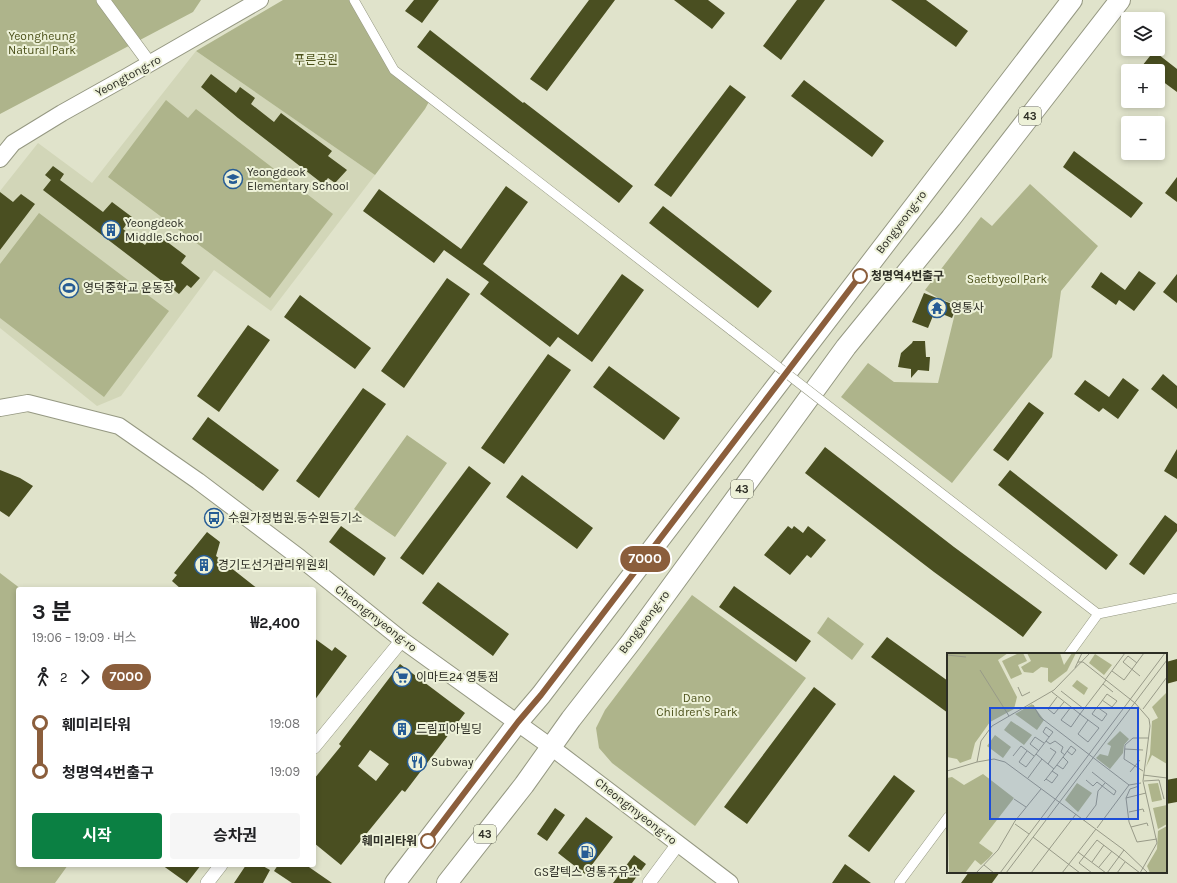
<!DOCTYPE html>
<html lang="ko">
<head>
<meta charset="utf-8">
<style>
  body { margin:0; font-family:Karla,"Noto Sans KR",sans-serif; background:#f6f6f6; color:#202124; height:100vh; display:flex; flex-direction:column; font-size:15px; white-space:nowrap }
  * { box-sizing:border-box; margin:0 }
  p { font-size:13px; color:#757577 }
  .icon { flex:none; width:22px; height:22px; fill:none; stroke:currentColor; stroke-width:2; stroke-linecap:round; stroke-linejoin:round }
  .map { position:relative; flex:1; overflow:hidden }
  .panel { position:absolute; left:16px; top:587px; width:300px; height:280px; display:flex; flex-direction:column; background:#fff; border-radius:4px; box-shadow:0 2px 6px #0003 }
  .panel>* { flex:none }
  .badge { padding:0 8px; border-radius:13px; font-size:14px; line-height:26px }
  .fabs { position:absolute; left:1121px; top:12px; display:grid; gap:8px }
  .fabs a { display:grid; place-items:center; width:44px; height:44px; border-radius:4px; background:#fff; box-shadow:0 2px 6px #0003; font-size:20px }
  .map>.badge { position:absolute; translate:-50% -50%; box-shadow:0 0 0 2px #fff }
  .legs { display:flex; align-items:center; gap:6px; height:44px; padding:0 16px; font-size:13px }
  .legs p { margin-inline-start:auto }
  .headline { display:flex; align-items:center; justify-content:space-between; height:68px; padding:0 16px }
  h1 { font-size:22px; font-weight:700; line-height:30px }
  .primary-button { display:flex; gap:8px; margin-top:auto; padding:8px 16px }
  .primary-button a { flex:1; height:46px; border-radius:4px; background:#0b8043; color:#fff; font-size:16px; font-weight:700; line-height:46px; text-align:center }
  .primary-button a+a { background:#f6f6f6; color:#202124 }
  ul { padding:0 16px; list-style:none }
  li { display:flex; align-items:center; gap:14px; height:48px; font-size:15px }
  li i { display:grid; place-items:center; width:6px; height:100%; margin:0 5px; background:currentColor }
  li i::after { content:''; width:10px; height:10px; margin:-5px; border:3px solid; border-radius:50%; background:#fff }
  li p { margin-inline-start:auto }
  li:first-child i { background:linear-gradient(#0000 50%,currentColor 0) }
  li:last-child i { background:linear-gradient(currentColor 50%,#0000 0) }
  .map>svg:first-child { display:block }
</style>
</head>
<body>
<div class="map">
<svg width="1177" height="883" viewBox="0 0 1177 883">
  <rect width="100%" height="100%" fill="#e0e3cb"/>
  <!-- built -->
  <path fill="#d2d6b8" d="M196 51 375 175 271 311 214 270 121 396 97 406 0 328V191L38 143 92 183Z"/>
  <!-- green -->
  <path fill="#aeb48b" d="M0 0H201L193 12 0 114Z
    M283 0H351L394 70 431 98 425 109 375 175 196 51Z
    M166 100 188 118 196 109 333 214 270 298 108 177Z
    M1030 184 1098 246 1061 291 1052 357 952 483 841 397 868 363 894 382 938 383 957 305 938 298 925 290 981 217 992 226Z
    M39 213 169 311 104 397 0 318V264Z
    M407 435 447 463 395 537 354 509Z
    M0 573 21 589H18V865H68L55 883H0Z
    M692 595 806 678 695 826 612 763 599 748 596 728 605 710Z
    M828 617 864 644 852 660 817 633Z"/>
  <!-- building -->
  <path fill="#4a4f21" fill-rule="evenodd" d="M414 0H439L422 23 405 11Z
    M589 0H615L547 91 530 79Z
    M674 0H708L725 13 712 29Z
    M797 0H825L781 60 763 46Z
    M891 0H926L968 31 956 47Z
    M430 30 523 103 524 102 633 186 619 203 417 47Z
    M1154 51 1177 69V92L1158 78V71H1149L1142 66Z
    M211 74 236 93 240 87 255 98 251 104 274 122 281 113 332 151 328 156 347 170 335 183 328 178 323 184 238 118 201 87Z
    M804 80 884 141 872 157 791 96Z
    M730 85 746 97 671 197 654 185Z
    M1074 151 1143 203 1131 218 1063 167Z
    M53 166 64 174 60 180 103 212 112 202 132 217 123 229 145 245 154 232 186 256 181 263 200 278 191 288 187 285 179 294 43 190 51 180 45 175Z
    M1177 177V202L1165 193Z
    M506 186 528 202 483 264 578 335 622 274 644 290 592 362 558 337 550 347 480 294 489 282 444 250 434 263 363 211 379 189 461 249Z
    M0 192 13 202 21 194 35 204 0 250Z
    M663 206 772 291 758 308 649 223Z
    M1139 271 1156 283 1134 311 1119 300 1116 305 1091 287 1101 272 1125 290Z
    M1177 274V303L1163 292Z
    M447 278 470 294 404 388 381 371Z
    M924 293 957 306 952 318 935 311 928 328 912 322Z
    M300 295 371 348 355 369 284 317Z
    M248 325 270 340 219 412 197 396Z
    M913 341H925L926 357H930L929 371 918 370 911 378V369L898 367 901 353 912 343Z
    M548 354 571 370 504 464 481 448Z
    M609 366 680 418 664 440 593 387Z
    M1163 374 1177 386V409L1151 389Z
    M1123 378 1139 390 1118 419 1103 408 1099 412 1074 394 1085 380 1109 397Z
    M363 388 386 404 319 498 296 481Z
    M1029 402 1044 413 1008 461 993 450Z
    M208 417 279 470 263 491 192 439Z
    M825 447 954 547 1042 612 1023 637 934 572 805 473Z
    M1177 449V479L1164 471Z
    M469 466 491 483 423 575 400 558Z
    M0 470 20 478 33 486 9 517 0 511Z
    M1010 470 1118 555 1106 570 998 485Z
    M522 475 593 528 577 549 506 497Z
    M1165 515 1177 524V531L1144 575 1129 564Z
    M341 526 386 558 374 576 329 542Z
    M788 526 792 529 794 526 803 533 808 526 826 540 811 558 807 555 790 575 764 555Z
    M207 532 220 542 216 556 258 589H181L172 581 177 575 174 573Z
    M438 582 509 634 493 656 422 603Z
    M734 586 811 641 796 662 719 607Z
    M887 637 948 681V713L871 657Z
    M314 638 332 651 335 647 347 656 314 701Z
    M1177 659V681L1166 684V662Z
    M400 664 465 713 405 792 402 790 341 865 314 843V779L341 746 339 744ZM370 750 389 764 376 781 358 766Z
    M814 687 836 704 747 824 724 807Z
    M894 775 915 791 869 852 848 836Z
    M1177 778V802L1166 804V780Z
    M555 808 565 815 547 841 537 834Z
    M586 817 613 837 585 874 558 853Z
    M634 855 646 864 632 883H613Z
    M845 864 871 883H832Z
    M162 865H201L187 883Z
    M246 865H261L270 870 263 883H234Z
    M278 865H306L332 883H292L274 871Z
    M969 872H1000L992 883H961Z"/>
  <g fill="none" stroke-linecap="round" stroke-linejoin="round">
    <defs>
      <path id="pedestrian" d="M354 0 394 70 732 331
        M862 432 1098 614
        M1069 654 1098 614 1177 598
        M899 883 948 817"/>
      <path id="minor" d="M103 0 150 64
        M314 747 402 640
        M207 883 221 865
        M649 883 678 844"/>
      <path id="tertiary" d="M0 159 13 143 62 113 128 76 260 0
        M0 408 28 403 119 426 198 481 300 558 402 640 551 747 730 883"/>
      <path id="primary" d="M395 883 518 722 541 695 778 384 1072 0
        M447 883 524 785 571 719 631 642 846 347 951 218 1120 0"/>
    </defs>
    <!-- pedestrian casing -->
    <use href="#pedestrian" stroke="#959882" stroke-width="10"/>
    <!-- minor casing -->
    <use href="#minor" stroke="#959882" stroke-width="14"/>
    <!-- tertiary casing -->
    <use href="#tertiary" stroke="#959882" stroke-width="18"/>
    <!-- primary casing -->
    <use href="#primary" stroke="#959882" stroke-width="22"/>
    <!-- pedestrian -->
    <use href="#pedestrian" stroke="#fff" stroke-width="9"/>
    <!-- minor -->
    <use href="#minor" stroke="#fff" stroke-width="13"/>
    <!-- tertiary -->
    <use href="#tertiary" stroke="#fff" stroke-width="16"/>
    <!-- primary -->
    <use href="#primary" stroke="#fff" stroke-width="20"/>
    <defs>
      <path id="pedestrian-bridge" d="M732 331 862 432"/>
    </defs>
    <!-- pedestrian-bridge casing -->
    <use href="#pedestrian-bridge" stroke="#959882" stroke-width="10" stroke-linecap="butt"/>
    <!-- pedestrian-bridge -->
    <use href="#pedestrian-bridge" stroke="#fff" stroke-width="9"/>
  </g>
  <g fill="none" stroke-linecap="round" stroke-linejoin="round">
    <defs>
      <path id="line-1" d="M428 841 518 722 541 695 860 276"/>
    </defs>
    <!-- line-1 casing -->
    <use href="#line-1" stroke="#fff" stroke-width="9"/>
    <!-- line-1 -->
    <use href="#line-1" stroke="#8b5e3c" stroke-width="6"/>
  </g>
  <!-- icons -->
  <defs>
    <symbol id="school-ring" viewBox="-11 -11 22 22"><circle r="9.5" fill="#edf1d8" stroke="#265c95" stroke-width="1.5"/><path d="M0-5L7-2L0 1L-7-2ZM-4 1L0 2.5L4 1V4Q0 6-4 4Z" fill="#265c95"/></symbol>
    <symbol id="building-ring" viewBox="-11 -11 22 22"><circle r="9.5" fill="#edf1d8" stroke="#265c95" stroke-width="1.5"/><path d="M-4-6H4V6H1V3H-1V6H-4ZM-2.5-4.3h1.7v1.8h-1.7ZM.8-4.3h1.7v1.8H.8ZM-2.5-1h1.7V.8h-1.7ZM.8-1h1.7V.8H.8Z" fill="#265c95"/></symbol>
    <symbol id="stadium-ring" viewBox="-11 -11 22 22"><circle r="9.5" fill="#edf1d8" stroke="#265c95" stroke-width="1.5"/><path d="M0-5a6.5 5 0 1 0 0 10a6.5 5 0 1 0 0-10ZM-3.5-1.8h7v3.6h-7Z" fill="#265c95"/></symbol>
    <symbol id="temple-ring" viewBox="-11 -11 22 22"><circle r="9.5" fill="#edf1d8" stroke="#265c95" stroke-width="1.5"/><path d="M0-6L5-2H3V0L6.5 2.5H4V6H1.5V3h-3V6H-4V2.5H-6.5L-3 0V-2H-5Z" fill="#265c95"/></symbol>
    <symbol id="bus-ring" viewBox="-11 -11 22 22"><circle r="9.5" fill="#edf1d8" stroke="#265c95" stroke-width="1.5"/><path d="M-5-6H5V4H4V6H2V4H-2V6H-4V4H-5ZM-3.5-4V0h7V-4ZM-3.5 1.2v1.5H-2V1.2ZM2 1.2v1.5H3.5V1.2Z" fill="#265c95"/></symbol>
    <symbol id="supermarket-ring" viewBox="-11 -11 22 22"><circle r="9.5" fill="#edf1d8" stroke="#265c95" stroke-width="1.5"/><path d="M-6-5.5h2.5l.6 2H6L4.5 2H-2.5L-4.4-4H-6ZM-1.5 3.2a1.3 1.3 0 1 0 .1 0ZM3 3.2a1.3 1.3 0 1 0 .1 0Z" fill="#265c95"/></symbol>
    <symbol id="restaurant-ring" viewBox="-11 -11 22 22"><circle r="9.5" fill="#edf1d8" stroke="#265c95" stroke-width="1.5"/><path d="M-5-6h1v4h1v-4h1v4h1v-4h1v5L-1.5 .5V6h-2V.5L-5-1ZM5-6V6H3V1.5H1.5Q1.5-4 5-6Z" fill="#265c95"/></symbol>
    <symbol id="fuel-ring" viewBox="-11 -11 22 22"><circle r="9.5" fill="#edf1d8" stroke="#265c95" stroke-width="1.5"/><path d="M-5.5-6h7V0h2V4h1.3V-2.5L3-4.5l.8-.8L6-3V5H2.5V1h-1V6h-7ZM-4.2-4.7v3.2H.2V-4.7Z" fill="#265c95"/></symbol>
  </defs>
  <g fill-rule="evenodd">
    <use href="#school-ring" x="222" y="168" width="22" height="22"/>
    <use href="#building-ring" x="100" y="219" width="22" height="22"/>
    <use href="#stadium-ring" x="58" y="277" width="22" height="22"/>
    <use href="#temple-ring" x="926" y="297" width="22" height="22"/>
    <use href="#bus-ring" x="203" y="507" width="22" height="22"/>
    <use href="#building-ring" x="193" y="554" width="22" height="22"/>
    <use href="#supermarket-ring" x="391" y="666" width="22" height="22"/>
    <use href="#building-ring" x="391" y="718" width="22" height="22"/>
    <use href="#restaurant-ring" x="406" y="751" width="22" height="22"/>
    <use href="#fuel-ring" x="576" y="841" width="22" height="22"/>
  </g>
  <!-- markers -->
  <g fill="#fff" stroke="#8b5e3c" stroke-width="2">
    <circle cx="860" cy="276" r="7"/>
    <circle cx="428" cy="841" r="7"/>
  </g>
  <g text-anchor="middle" stroke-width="4" stroke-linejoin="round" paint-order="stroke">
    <!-- shield labels -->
    <g fill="#edf1d8" stroke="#66685a" stroke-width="1">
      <rect x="1019" y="107" width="22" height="18" rx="3"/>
      <rect x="731" y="480" width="22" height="18" rx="3"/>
      <rect x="474" y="825" width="22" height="18" rx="3"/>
    </g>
    <g font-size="11" font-weight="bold" fill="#2c2d24">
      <text x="1030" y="120">43</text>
      <text x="742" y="493">43</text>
      <text x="485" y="838">43</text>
    </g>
    <!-- park labels -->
    <g font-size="12" fill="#4c511a" stroke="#edf1d8">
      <text x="42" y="40">Yeongheung<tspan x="42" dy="14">Natural Park</tspan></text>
      <text x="316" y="64">푸른공원</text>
      <text x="1007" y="283">Saetbyeol Park</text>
      <text x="697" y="702">Dano<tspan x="697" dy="14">Children's Park</tspan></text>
    </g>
    <!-- street labels -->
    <g font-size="12" fill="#2c2d24" stroke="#edf1d8">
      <text transform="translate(128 76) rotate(-29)" y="4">Yeongtong-ro</text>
      <text transform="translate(901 222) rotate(-53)" y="4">Bongyeong-ro</text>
      <text transform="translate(376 618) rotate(38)" y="4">Cheongmyeong-ro</text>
      <text transform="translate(644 622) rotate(-53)" y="4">Bongyeong-ro</text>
      <text transform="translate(636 811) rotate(38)" y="4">Cheongmyeong-ro</text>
    </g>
    <!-- poi labels -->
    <g font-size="12" fill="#2c2d24" stroke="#edf1d8" text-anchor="start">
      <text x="247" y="176">Yeongdeok<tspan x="247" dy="14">Elementary School</tspan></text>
      <text x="125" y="227">Yeongdeok<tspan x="125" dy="14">Middle School</tspan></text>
      <text x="83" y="292">영덕중학교 운동장</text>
      <text x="951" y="312">영통사</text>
      <text x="228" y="522">수원가정법원.동수원등기소</text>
      <text x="218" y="569">경기도선거관리위원회</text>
      <text x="416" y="681">이마트24 영통점</text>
      <text x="416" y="733">드림피아빌딩</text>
      <text x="431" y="766">Subway</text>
      <text x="587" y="876" text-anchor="middle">GS칼텍스 영통주유소</text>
    </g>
    <!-- stop labels -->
    <g font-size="12" font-weight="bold" fill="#2c2d24" stroke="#edf1d8" text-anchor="start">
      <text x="871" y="280">청명역4번출구</text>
      <text x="417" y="845" text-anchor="end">훼미리타워</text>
    </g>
  </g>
  <!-- overview -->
  <g transform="translate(947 653)">
    <rect width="220" height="220" fill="#e0e3cb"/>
    <path d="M0 0H61L51 7 70 44 67 56 43 69 28 90 24 106 13 110 10 106 0 104ZM72 0H76L80 8 71 12 75 21 64 26 55 8ZM80 0H113L117 12 125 0H129L120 18 104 30 101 28V15L94 14 86 20 77 19 74 14 84 8ZM148 1 165 12 157 22 142 10ZM130 27 141 35 137 42 125 33ZM220 39V111L205 102 199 114 203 101 205 68 211 65 205 54ZM85 51 97 67 90 77 68 61ZM64 68 85 82 77 92 57 77ZM173 78 182 86 177 92 176 100 163 116 149 105 153 101 161 103 164 93 160 91ZM48 82 64 94 56 105 40 93ZM36 121 67 145 32 190 46 200 42 205 34 212 28 207 18 220H2L0 125 5 124 17 132ZM130 130 145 140 131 159 118 147ZM211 130 215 147 205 149 201 131ZM220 152V171L211 176 206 155ZM220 173V220H203L200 213 210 196 211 178Z" fill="#aeb48b"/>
    <path fill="none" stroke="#989a88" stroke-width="1" d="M0 2 19 4M131 9H136L188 50 202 66 203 73 196 128 210 190 193 220M190 10 181 3 176 9 193 23M128 15 135 0M33 17 62 63M165 18 177 27 197 0M158 27 178 0M156 31 166 39M71 34 75 43 83 39M114 38 137 56M105 39 133 61 159 27M110 44 101 56 107 61 117 49M86 52 93 64 182 132M124 54 114 67 124 74 133 61 152 75 141 89 131 81 141 67M150 54 160 61 155 68 145 61 150 54 152 52 160 41 170 48 165 54 155 47M196 56 220 24M99 88 103 91 108 88 116 94 114 99 118 102M178 96 196 97M80 98 72 109 79 114 106 79 99 74 96 79 102 84M92 98 83 91 88 84 97 90M89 101 107 116M66 103 74 93 87 103M30 109 47 106 58 109 177 197 201 220M101 111 109 99 103 95M110 112 116 116 121 109 116 104M0 118 30 109 34 88 45 73 107 37 143 0M196 118 177 106 178 92 186 85H202M183 119 193 107M196 122 220 125M81 125 95 106M99 126 105 130 111 122 105 118M139 127 146 133 150 129 167 142 169 138 145 119M97 128 99 126 116 104 124 93 129 97 125 102 120 98M197 128 212 127 217 146M199 140 179 145 182 169 190 189 210 186M179 145 183 136 192 133M67 146 79 154M182 159 196 156 197 159M137 168 149 152 151 138 158 130M68 171 82 181M184 174 200 170 201 173M150 175 182 132 194 130M86 184 133 220M131 199 159 220M145 209 157 192M37 212 47 220M152 214 165 198M29 220 51 197 68 168 94 136M53 220 218 0M59 220 220 7M84 220 129 161M115 220 149 176M145 220 132 210 150 187 193 220M160 220 177 197M170 220 178 209"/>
    <path fill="#1d4ed8" fill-opacity="0.15" stroke="#1d4ed8" stroke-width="2" d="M43 55H191V166H43Z"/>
    <rect width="220" height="220" fill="none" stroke="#2c2d24" stroke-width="2"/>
  </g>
</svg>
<div class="fabs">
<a><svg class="icon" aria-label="layers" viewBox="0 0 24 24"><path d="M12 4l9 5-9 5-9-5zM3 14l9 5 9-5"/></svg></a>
<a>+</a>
<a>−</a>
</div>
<b class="badge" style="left:645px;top:559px;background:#8b5e3c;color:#fff">7000</b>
<section class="panel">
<div class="headline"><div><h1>3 분</h1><p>19:06 – 19:09 · 버스</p></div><b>₩2,400</b></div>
<div class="legs"><svg class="icon" aria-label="walk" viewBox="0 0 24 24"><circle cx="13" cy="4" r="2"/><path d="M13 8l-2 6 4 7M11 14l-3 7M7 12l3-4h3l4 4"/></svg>2<svg class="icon" aria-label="forward" viewBox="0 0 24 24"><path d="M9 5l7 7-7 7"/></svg><b class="badge" style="background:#8b5e3c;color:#fff">7000</b></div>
<ul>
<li><i style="color:#8b5e3c"></i><b>훼미리타워</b><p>19:08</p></li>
<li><i style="color:#8b5e3c"></i><b>청명역4번출구</b><p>19:09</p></li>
</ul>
<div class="primary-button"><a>시작</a><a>승차권</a></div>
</section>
</div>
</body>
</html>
